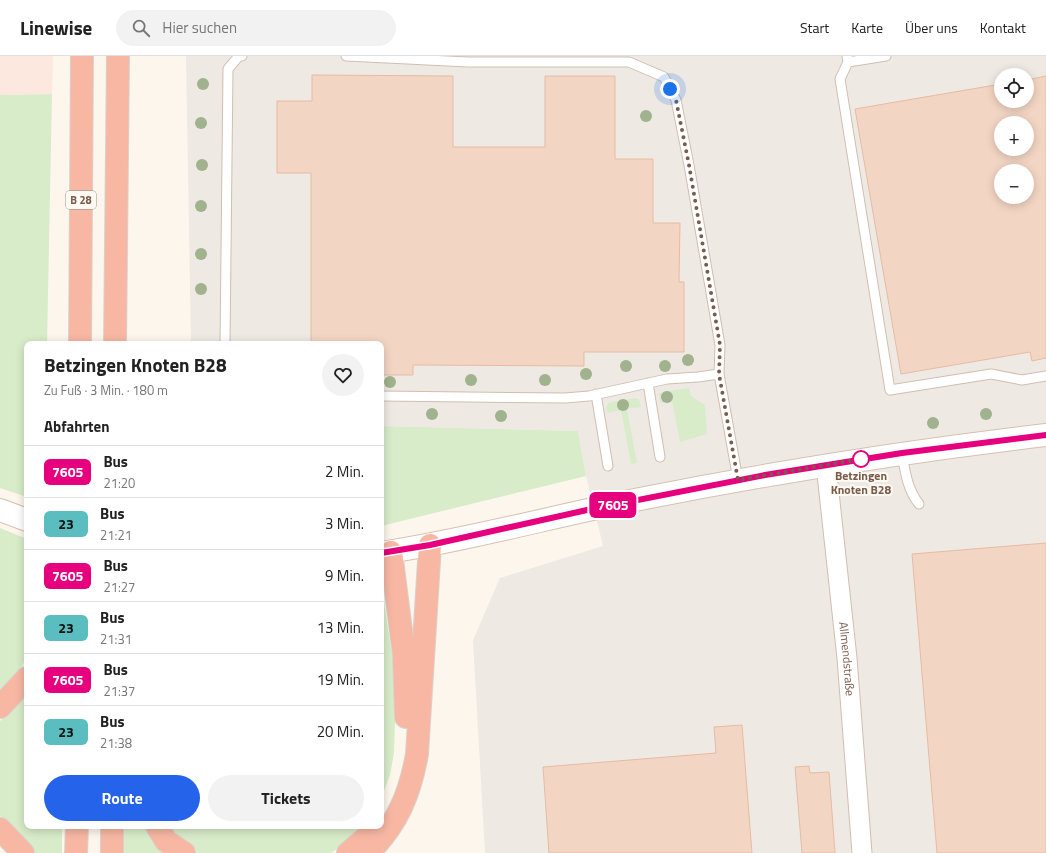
<!DOCTYPE html>
<html lang="de">
<head>
<meta charset="utf-8">
<style>
  body { margin:0; font-family:"Titillium Web",sans-serif; background:#f2f2f2; color:#222; height:100vh; display:flex; flex-direction:column; font-size:15px; white-space:nowrap }
  * { box-sizing:border-box; margin:0 }
  p { font-size:13px; color:#767676 }
  .icon { flex:none; width:22px; height:22px; fill:none; stroke:currentColor; stroke-width:2; stroke-linecap:round; stroke-linejoin:round }
  .map { position:relative; flex:1; overflow:hidden }
  .sheet { position:absolute; left:24px; top:285px; width:360px; height:488px; display:flex; flex-direction:column; background:#fff; border-radius:8px; box-shadow:0 2px 10px #0003 }
  .sheet>* { flex:none }
  .badge { padding:0 8px; border-radius:6px; font-size:14px; line-height:26px }
  .controls { position:absolute; left:994px; top:12px; display:grid; gap:8px }
  .controls a { display:grid; place-items:center; width:40px; height:40px; border-radius:50%; background:#fff; box-shadow:0 2px 10px #0003; font-size:20px }
  .you { position:absolute; width:20px; height:20px; margin:-10px; border:3px solid #fff; border-radius:50%; background:#1a73e8; box-shadow:0 0 0 6px #1a73e833 }
  .map>.badge { position:absolute; translate:-50% -50%; box-shadow:0 0 0 2px #fff }
  h2 { padding:0 20px; font-size:15px; line-height:36px }
  .round { display:grid; place-items:center; flex:none; width:42px; height:42px; border-radius:21px; background:#f2f2f2 }
  .overview { display:flex; align-items:center; justify-content:space-between; height:68px; padding:0 20px }
  h1 { font-size:19px; font-weight:700; line-height:30px }
  .cta { display:flex; gap:8px; margin-top:auto; padding:8px 20px }
  .cta a { flex:1; height:46px; border-radius:24px; background:#2563eb; color:#fff; font-size:16px; font-weight:700; line-height:46px; text-align:center }
  .cta a+a { background:#f2f2f2; color:#222 }
  ul { padding:0; list-style:none }
  li { display:flex; align-items:center; gap:12px; height:52px; padding:0 20px; border-top:1px solid #e0e0e0 }
  li div { flex:1 }
  li b { display:block; font-size:15px }
  li em { font-style:normal }
  li .badge { min-width:44px; font-weight:700; text-align:center }
  header { display:flex; align-items:center; gap:24px; box-sizing:border-box; height:56px; padding:0 20px; background:#fff; border-bottom:1px solid #e0e0e0 }
  header strong { font-size:19px }
  nav { display:flex; gap:22px; margin-inline-start:auto; font-size:14px }
  .search { width:280px; height:36px; background:#f2f2f2; display:flex; align-items:center; gap:10px; box-sizing:border-box; padding:0 14px; border-radius:22px; color:#767676; font-size:15px }
  .map>svg:first-child { display:block }
</style>
</head>
<body>
<header>
<strong>Linewise</strong>
<div class="search"><svg class="icon" aria-label="search" viewBox="0 0 24 24"><circle cx="10" cy="10" r="6"/><path d="M15 15l6 6"/></svg>Hier suchen</div>
<nav><a>Start</a><a>Karte</a><a>Über uns</a><a>Kontakt</a></nav>
</header>
<div class="map">
<svg width="1046" height="797" viewBox="0 0 1046 797">
  <rect width="100%" height="100%" fill="#fdf6ec"/>
  <!-- commercial -->
  <path fill="#fde8e0" d="M0 0H53L52 38 0 39Z"/>
  <!-- industrial -->
  <path fill="#efe9e4" fill-rule="evenodd" d="M186 0H1046V797H485L473 584 500 522 603 490 586 420 578 375 381 370V288H191ZM1001 19H1027V45H1001ZM1001 67H1027V93H1001ZM1001 115H1027V141H1001Z"/>
  <!-- green -->
  <path fill="#d8ecc9" d="M52 38 47 288H27V441L0 432V39Z
    M689 332 691 340 705 349 707 378 680 386 672 345 660 347 659 337 662 336Z
    M635 342C640 343 640 346 641 351L627 353 637 407 631 408 621 354 607 357 606 351 608 347Z
    M381 370 578 375 586 420 381 470Z
    M0 472 27 483V601L17 619 0 639Z
    M381 542 384 546 392 598 396 637 394 697 390 719 381 743Z
    M27 635V770H62V797H32L30 793 4 763 0 760V665L7 659Z
    M119 770H143L159 789 169 797H119Z
    M164 770H364L350 784 331 797H196L171 780Z"/>
  <!-- building -->
  <path fill="#f3d5c3" stroke="#e6bba3" fill-rule="evenodd" d="M312 19 453 20V91H545V20H615V103H653V167H680L679 226H684V296H584V310L413 309V319H381V288H311V117H277V45H312Z
    M1046 20V302L1032 305 1030 296 901 318 855 53 1001 28V45H1027V24ZM1001 67H1027V93H1001ZM1001 115H1027V141H1001Z
    M1046 487V797H937L912 498Z
    M742 669 752 797H549L543 711 716 697 714 671Z
    M809 710 810 717 829 716 835 797H802L795 711Z"/>
  <g fill="none" stroke-linecap="round" stroke-linejoin="round">
    <defs>
      <path id="lane" d="M346 0 468 6H629L664 21 676 44 689 109 720 289 719 318 738 424
        M847 0 848 6 840 23 890 334 991 318 1022 324 1046 320
        M848 6 886 0
        M225 288 228 13 238 1 242 0
        M648 327 660 401
        M596 338 608 410
        M381 340 565 342 589 340 667 323 698 321 719 318
        M902 397C905 415 907 433 919 448"/>
      <g id="street">
        <path id="s1" d="M826 409 847 602 862 797"/>
      </g>
      <path id="secondary" d="M0 454 27 464
        M381 497C468 484 554 460 640 443 775 416 910 395 1046 379"/>
      <path id="highway" d="M80 288 82 0
        M115 288 118 0
        M391 496 404 598 406 661
        M0 651 27 622
        M157 770 166 785 184 797
        M0 773 23 797
        M76 797 77 770
        M112 797V770
        M348 797 369 779 374 773
        M368 797C397 769 410 738 417 698L430 489"/>
    </defs>
    <!-- lane casing -->
    <use href="#lane" stroke="#d1beb0" stroke-width="11"/>
    <!-- street casing -->
    <use href="#street" stroke="#d1beb0" stroke-width="21"/>
    <!-- secondary casing -->
    <use href="#secondary" stroke="#d6c0b0" stroke-width="24"/>
    <!-- highway casing -->
    <use href="#highway" stroke="#dad1cd" stroke-width="24"/>
    <!-- lane -->
    <use href="#lane" stroke="#fff" stroke-width="9"/>
    <!-- street -->
    <use href="#street" stroke="#fff" stroke-width="19"/>
    <!-- secondary -->
    <use href="#secondary" stroke="#fff" stroke-width="22"/>
    <!-- highway -->
    <use href="#highway" stroke="#f7b7a3" stroke-width="22"/>
  </g>
  <!-- trees -->
  <g fill="#a0b28e">
    <circle cx="203" cy="28" r="6"/>
    <circle cx="646" cy="60" r="6"/>
    <circle cx="201" cy="67" r="6"/>
    <circle cx="202" cy="109" r="6"/>
    <circle cx="201" cy="150" r="6"/>
    <circle cx="201" cy="198" r="6"/>
    <circle cx="201" cy="233" r="6"/>
    <circle cx="688" cy="304" r="6"/>
    <circle cx="626" cy="310" r="6"/>
    <circle cx="665" cy="310" r="6"/>
    <circle cx="586" cy="318" r="6"/>
    <circle cx="471" cy="324" r="6"/>
    <circle cx="545" cy="324" r="6"/>
    <circle cx="390" cy="326" r="6"/>
    <circle cx="667" cy="341" r="6"/>
    <circle cx="623" cy="349" r="6"/>
    <circle cx="432" cy="358" r="6"/>
    <circle cx="986" cy="358" r="6"/>
    <circle cx="501" cy="360" r="6"/>
    <circle cx="933" cy="367" r="6"/>
  </g>
  <g fill="none" stroke-linecap="round" stroke-linejoin="round">
    <defs>
      <path id="line" d="M381 497 430 489 587 454 765 419 902 397 1046 379"/>
    </defs>
    <!-- line casing -->
    <use href="#line" stroke="#fff" stroke-width="9"/>
    <!-- line -->
    <use href="#line" stroke="#e6007e" stroke-width="6"/>
    <!-- walk -->
    <path stroke="#7a5c4d" stroke-width="4" stroke-dasharray="0 7.2" d="M670 33 676 44 689 109 720 289 719 318 738 424 861 403"/>
  </g>
  <!-- markers -->
  <circle fill="#fff" stroke="#e6007e" stroke-width="2" cx="861" cy="403" r="8"/>
  <g text-anchor="middle" stroke-width="4" stroke-linejoin="round" paint-order="stroke">
    <!-- shield labels -->
    <rect fill="#fffaf3" stroke="#a28b7f" stroke-width="1" x="66" y="135" width="30" height="18" rx="3"/>
    <g font-size="11" font-weight="bold" fill="#7a5c4d">
      <text x="81" y="148">B 28</text>
    </g>
    <!-- stop labels -->
    <g font-size="12" font-weight="bold" fill="#7a5c4d" stroke="#fffaf3">
      <text x="861" y="424">Betzingen<tspan x="861" dy="14">Knoten B28</tspan></text>
    </g>
    <!-- street labels -->
    <g font-size="12" fill="#7a5c4d" stroke="#fffaf3">
      <text dy="4" stroke="none"><textPath href="#s1" startOffset="195">Allmendstraße</textPath></text>
    </g>
  </g>
</svg>
<div class="controls">
<a><svg class="icon" aria-label="locate" viewBox="0 0 24 24"><circle cx="12" cy="12" r="6"/><path d="M12 2v4M12 18v4M2 12h4M18 12h4"/></svg></a>
<a>+</a>
<a>−</a>
</div>
<div class="you" style="left:670px;top:33px"></div>
<b class="badge" style="left:613px;top:449px;background:#e6007e;color:#fff">7605</b>
<section class="sheet">
<div class="overview"><div><h1>Betzingen Knoten B28</h1><p>Zu Fuß · 3 Min. · 180 m</p></div><a class="round"><svg class="icon" aria-label="heart" viewBox="0 0 24 24"><path d="M12 20l-8-8c-3-5 5-10 8-4 3-6 11-1 8 4z"/></svg></a></div>
<h2>Abfahrten</h2>
<ul>
<li><span class="badge" style="background:#e6007e;color:#fff">7605</span><div><b>Bus</b><p>21:20</p></div><em>2 Min.</em></li>
<li><span class="badge" style="background:#5abec1;color:#111">23</span><div><b>Bus</b><p>21:21</p></div><em>3 Min.</em></li>
<li><span class="badge" style="background:#e6007e;color:#fff">7605</span><div><b>Bus</b><p>21:27</p></div><em>9 Min.</em></li>
<li><span class="badge" style="background:#5abec1;color:#111">23</span><div><b>Bus</b><p>21:31</p></div><em>13 Min.</em></li>
<li><span class="badge" style="background:#e6007e;color:#fff">7605</span><div><b>Bus</b><p>21:37</p></div><em>19 Min.</em></li>
<li><span class="badge" style="background:#5abec1;color:#111">23</span><div><b>Bus</b><p>21:38</p></div><em>20 Min.</em></li>
</ul>
<div class="cta"><a>Route</a><a>Tickets</a></div>
</section>
</div>
</body>
</html>
